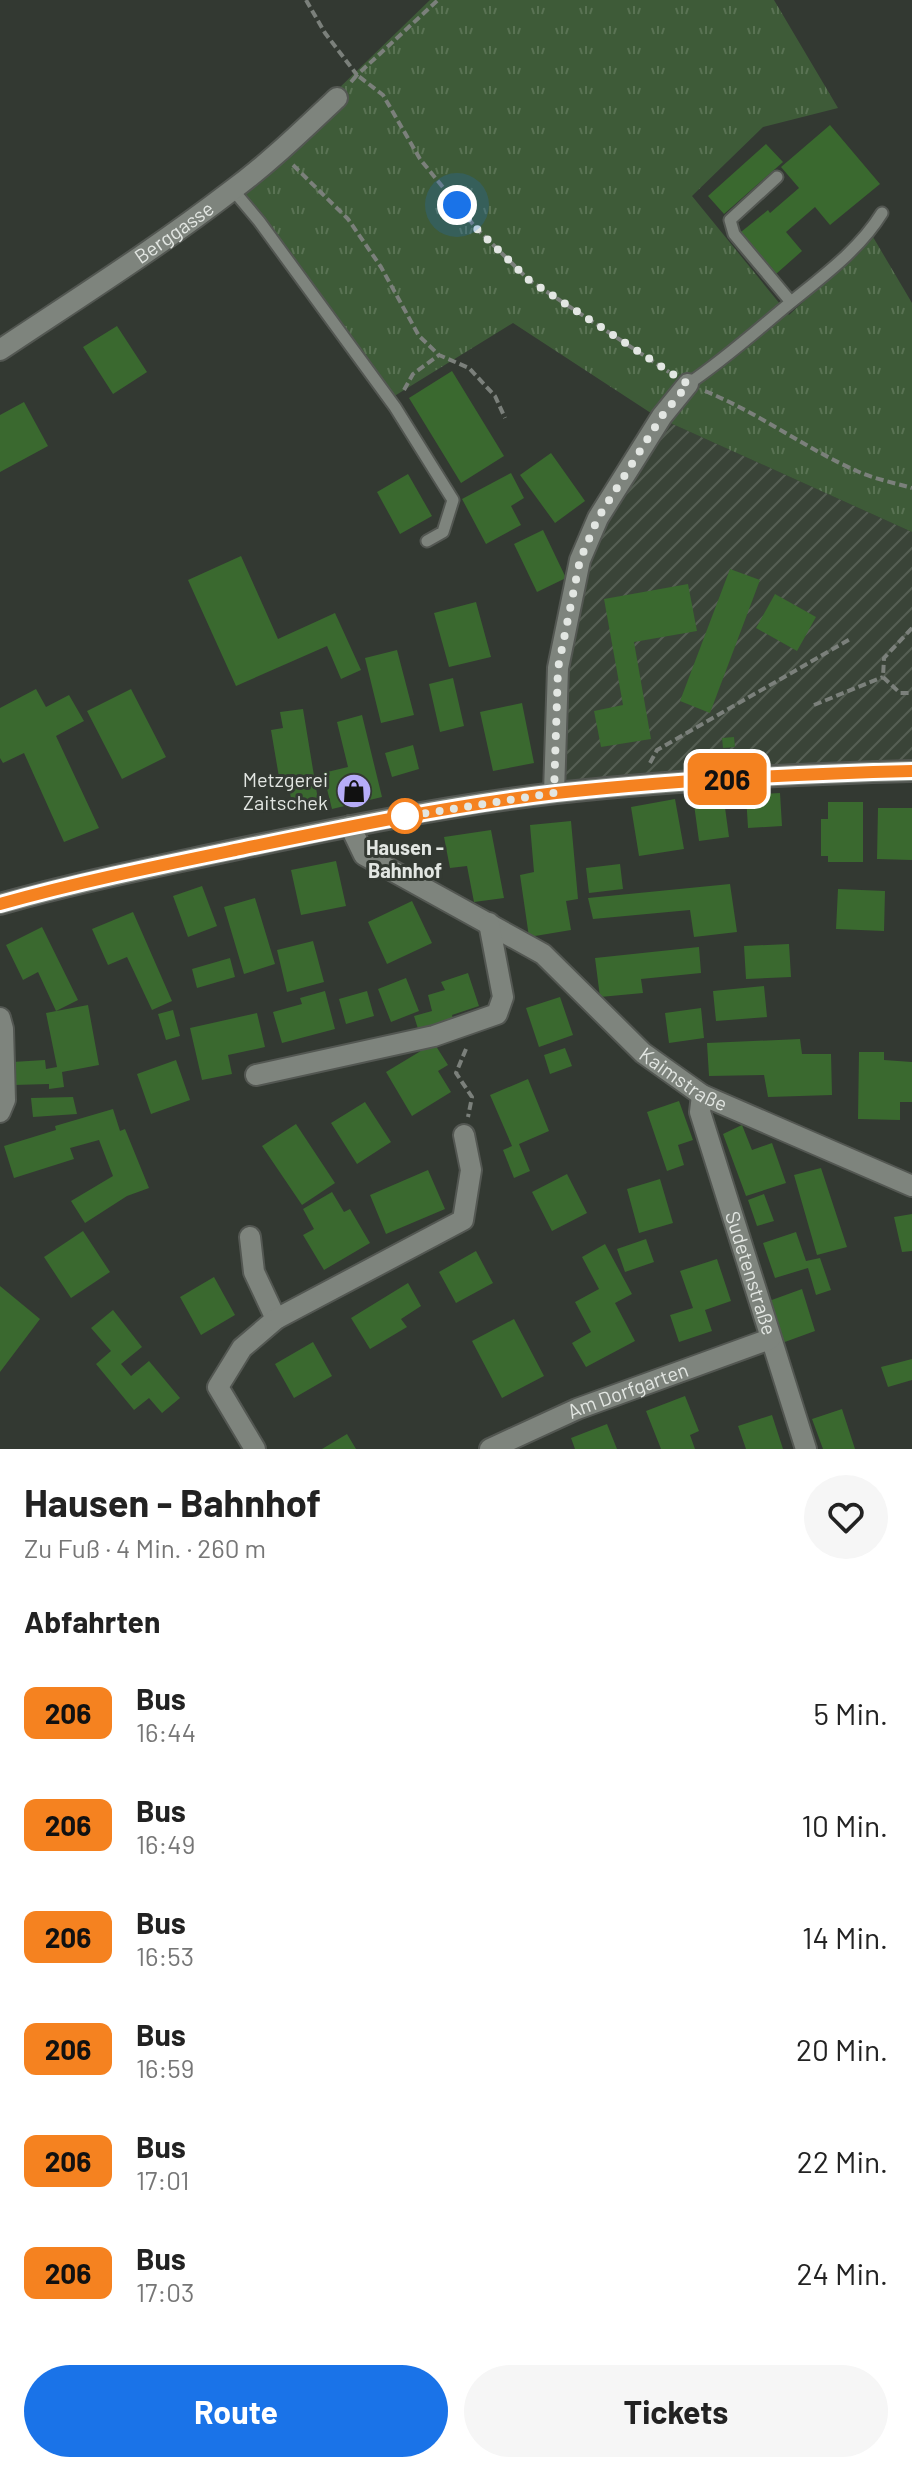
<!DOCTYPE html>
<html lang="de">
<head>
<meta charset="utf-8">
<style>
  body { margin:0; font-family:Barlow,sans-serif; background:#f6f6f6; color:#222; height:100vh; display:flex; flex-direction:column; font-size:30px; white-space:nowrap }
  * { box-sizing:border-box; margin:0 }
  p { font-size:26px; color:#767676 }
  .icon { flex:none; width:44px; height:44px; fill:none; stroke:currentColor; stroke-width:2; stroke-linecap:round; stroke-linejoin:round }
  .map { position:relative; height:1449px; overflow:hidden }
  .sheet { display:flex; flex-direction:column; background:#fff; flex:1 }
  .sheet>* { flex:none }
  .badge { padding:0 16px; border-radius:12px; font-size:28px; line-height:52px }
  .you { position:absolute; width:40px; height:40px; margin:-20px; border:6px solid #fff; border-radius:50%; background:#1a73e8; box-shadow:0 0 0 12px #1a73e833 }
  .map>.badge { position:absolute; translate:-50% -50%; box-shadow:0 0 0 4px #fff }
  h2 { padding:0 24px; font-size:30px; line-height:72px }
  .round { display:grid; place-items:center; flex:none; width:84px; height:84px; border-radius:42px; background:#f6f6f6 }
  .summary { display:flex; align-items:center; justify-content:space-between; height:136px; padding:0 24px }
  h1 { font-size:38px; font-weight:700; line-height:60px }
  .cta { display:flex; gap:16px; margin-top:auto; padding:16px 24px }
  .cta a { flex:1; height:92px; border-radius:48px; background:#1a73e8; color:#fff; font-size:32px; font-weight:700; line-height:92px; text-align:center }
  .cta a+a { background:#f6f6f6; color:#222 }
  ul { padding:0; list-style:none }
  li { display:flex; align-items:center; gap:24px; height:112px; padding:0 24px }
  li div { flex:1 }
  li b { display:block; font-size:30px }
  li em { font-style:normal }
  li .badge { min-width:88px; font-weight:700; text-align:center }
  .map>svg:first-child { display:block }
</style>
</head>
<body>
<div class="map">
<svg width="912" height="1449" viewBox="0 0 912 1449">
  <defs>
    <pattern id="industrial-furrows" width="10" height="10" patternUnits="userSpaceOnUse" patternTransform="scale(2)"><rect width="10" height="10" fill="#3a4438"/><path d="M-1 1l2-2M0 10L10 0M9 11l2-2" fill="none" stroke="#565f54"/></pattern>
    <pattern id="grass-tufts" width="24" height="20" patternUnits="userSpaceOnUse" patternTransform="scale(2)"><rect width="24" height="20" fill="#3e5b38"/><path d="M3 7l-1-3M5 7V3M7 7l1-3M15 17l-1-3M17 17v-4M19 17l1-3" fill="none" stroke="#5a7354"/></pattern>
  </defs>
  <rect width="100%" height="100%" fill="#333932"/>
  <!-- industrial -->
  <path fill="url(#industrial-furrows)" d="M657 417 912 532V769L549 792 587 541Z"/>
  <!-- grass -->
  <path fill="url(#grass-tufts)" d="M430 0H774L838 108 763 127 692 196 789 315 873 237 912 303V532L657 417 513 323 388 400 237 187Z"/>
  <!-- building -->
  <path fill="#3a692f" d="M830 125 880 184 830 225 815 207 786 232 802 251 776 274 741 232 768 210 770 213 799 188 781 167Z
    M766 144 783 162 724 214 708 196Z
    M117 326 147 372 113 394 83 347Z
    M452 371 504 456 461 483 409 398Z
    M24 402 48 446 0 472V415Z
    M551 453 585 501 555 523 520 475Z
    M511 473 524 498 511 506 521 525 486 544 462 499Z
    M408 474 432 516 400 534 377 492Z
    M543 530 566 578 537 592 514 544Z
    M241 556 278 639 335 613 361 670 341 679 327 646 236 686 188 580Z
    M730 569 760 580 710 713 680 701Z
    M688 584 697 631 634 642 651 739 601 747 594 711 623 705 604 599Z
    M775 594 816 617 797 651 756 628Z
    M476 602 491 657 449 667 434 613Z
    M397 650 414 715 381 723 365 658Z
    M453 678 464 726 440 732 429 684Z
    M36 689 46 707 69 695 84 721 56 736 99 828 64 842 24 753 3 763 0 758V708Z
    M131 689 166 757 122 779 87 711Z
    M522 703 534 763 493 771 480 712Z
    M303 709 318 800 292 804 288 782 280 783 271 730 283 728 280 712Z
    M362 715 382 797 332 809 323 773 348 767 337 722Z
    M734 737 735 747 723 748 722 738Z
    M413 745 419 769 392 777 385 753Z
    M723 793 729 837 699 841 693 797Z
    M780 793 782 826 748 828 746 795Z
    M675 799 684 849 639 856 631 807Z
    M828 802H863V862H828V856H821V819H828Z
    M878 808H912V860L877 859Z
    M571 821 578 899 566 901 571 930 529 937 520 875 534 872 530 825Z
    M491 830 504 898 474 902 467 866 450 868 444 837Z
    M336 861 346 906 301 915 291 870Z
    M620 864 623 889 589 893 586 868Z
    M730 884 737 932 694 937 690 910 593 919 588 898Z
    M202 886 217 926 188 937 173 896Z
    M838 889 885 891 884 931 836 929Z
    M255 898 275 964 244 974 224 907Z
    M412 901 432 943 387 964 368 922Z
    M133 912 172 1001 152 1010 127 957 108 965 92 929Z
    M42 927 78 1000 56 1011 38 972 23 980 6 945Z
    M313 941 324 982 287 992 277 950Z
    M789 944 791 977 746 979 744 946Z
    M699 947 701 973 641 979 643 993 600 997 595 958Z
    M230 958 235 977 197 988 192 969Z
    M468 973 479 1006 452 1015 454 1022 419 1032 414 1016 432 1011 428 995 445 990 441 982Z
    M406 978 419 1011 391 1022 378 989Z
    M764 986 767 1017 716 1021 713 991Z
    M325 991 335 1029 282 1043 273 1012 302 1004 300 998Z
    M367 991 374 1016 346 1024 339 999Z
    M560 997 573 1035 539 1047 526 1008Z
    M88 1005 99 1065 62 1072 64 1087 49 1089V1084L13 1085 12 1062 45 1060 46 1069 57 1067 46 1013Z
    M701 1008 704 1038 669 1043 665 1013Z
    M173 1010 180 1036 166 1040 158 1014Z
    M257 1013 265 1047 228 1055 232 1074 202 1080 190 1028Z
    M800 1039 802 1054H831L832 1095 768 1097 764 1075 709 1076 707 1043Z
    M434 1043 448 1065 438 1071 451 1092 412 1116 386 1072Z
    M565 1048 572 1066 550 1074 544 1055Z
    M859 1052H884V1060L912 1062V1102H900V1120L858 1119Z
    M176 1060 190 1100 151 1114 137 1074Z
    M528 1079 549 1131 519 1144 530 1171 514 1178 503 1150 512 1146 490 1095Z
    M73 1097 77 1114 33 1117 31 1098Z
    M679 1101 693 1140 678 1145 684 1165 667 1171 647 1112Z
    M365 1102 391 1142 357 1164 331 1123Z
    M113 1109 120 1131 125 1129 149 1188 127 1196 85 1223 71 1201 113 1176 99 1140 70 1148 74 1159 14 1178 4 1146 56 1130 55 1126Z
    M296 1124 335 1183 302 1205 262 1146Z
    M742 1125 752 1150 772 1143 786 1183 746 1196 723 1134Z
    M821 1168 847 1247 817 1255 794 1175Z
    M428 1170 445 1209 386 1234 370 1195Z
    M567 1174 587 1213 552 1231 532 1192Z
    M660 1179 673 1223 639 1233 627 1189Z
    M332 1192 344 1212 350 1209 370 1243 324 1270 303 1235 314 1229 303 1209Z
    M764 1194 774 1221 757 1226 748 1200Z
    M912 1214V1251L902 1252 894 1217Z
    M83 1231 110 1272 71 1298 44 1257Z
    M796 1232 806 1261 820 1258 831 1290 816 1295 808 1268 775 1278 763 1243Z
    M646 1239 654 1262 625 1272 617 1249Z
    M605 1244 632 1294 615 1303 635 1341 586 1367 572 1343 591 1332 575 1302 599 1289 582 1257Z
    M476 1251 493 1283 456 1303 439 1272Z
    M717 1259 731 1301 705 1310 712 1331 679 1342 670 1315 693 1308 680 1271Z
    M214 1277 235 1315 201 1335 180 1297Z
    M408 1283 421 1306 401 1319 407 1327 370 1349 351 1318Z
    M0 1286 40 1319 0 1372Z
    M802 1289 815 1331 782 1343 769 1301Z
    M113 1310 142 1347 121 1364 131 1376 149 1361 180 1398 162 1413 149 1398 134 1410 96 1364 111 1351 91 1328Z
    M514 1319 544 1376 502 1398 472 1341Z
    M313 1342 332 1376 294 1398 275 1364Z
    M912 1359V1380L888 1387 881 1367Z
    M685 1396 699 1431 690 1435 695 1449H661L646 1411Z
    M842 1409 855 1449H823L812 1419Z
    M772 1415 783 1449H746L738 1426Z
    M607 1424 617 1449H575L571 1438Z
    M347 1434 356 1449H322Z"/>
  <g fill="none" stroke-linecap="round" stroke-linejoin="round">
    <defs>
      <path id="lane" d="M777 177 730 220 734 234 791 302
        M233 190 259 221 395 407 453 500 443 532 427 541
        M688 384C724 360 756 331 790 303 823 276 859 250 882 213"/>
      <g id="street">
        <path id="s1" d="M0 350C78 298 157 248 231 191 269 163 303 130 337 98"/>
        <path d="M554 793 558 668 580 560 598 518 662 416 688 384"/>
        <path id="s2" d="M350 826 364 855 543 954 643 1053 702 1095 912 1186"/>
        <path d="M0 1018 3 1029 5 1100 0 1112"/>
        <path d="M256 1075 434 1036 497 1014 503 997 489 923"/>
        <path id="s3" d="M702 1095 700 1112 806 1449"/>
        <path d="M250 1237 254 1272 276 1319"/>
        <path d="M255 1449 218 1387 242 1348 276 1319 463 1220 471 1170 464 1135"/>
        <path id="s4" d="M490 1449 577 1409 770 1339"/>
      </g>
      <path id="secondary" d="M0 904C74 883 149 868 224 852 334 829 444 806 556 793 675 780 793 774 912 771"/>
    </defs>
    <!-- lane casing -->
    <use href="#lane" stroke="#535752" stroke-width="15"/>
    <!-- street casing -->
    <use href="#street" stroke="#535752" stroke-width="24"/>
    <!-- secondary casing -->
    <use href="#secondary" stroke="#535752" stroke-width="24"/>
    <!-- path -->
    <path stroke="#7b807b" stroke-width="4" stroke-dasharray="8 4" stroke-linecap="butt" d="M306 0 325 33 357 75 438 0
      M351 82 357 75 383 95 420 159 476 228 529 280 669 372
      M293 165 348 219 381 267 419 336 439 355 469 368 495 396 505 418
      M404 390 413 374 439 355
      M705 391C759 413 806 449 859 472 875 479 895 483 912 488
      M912 628 884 658 883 677 900 693H912
      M814 705 883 677
      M650 763 657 750 852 638
      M466 1049 456 1073 472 1097 468 1117"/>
    <!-- lane -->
    <use href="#lane" stroke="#7e847d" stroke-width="11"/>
    <!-- street -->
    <use href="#street" stroke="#7e847d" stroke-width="20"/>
    <!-- secondary -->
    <use href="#secondary" stroke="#7e847d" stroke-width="20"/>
  </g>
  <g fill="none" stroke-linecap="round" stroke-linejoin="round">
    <defs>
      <path id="line" d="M0 904C78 882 157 866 235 850 342 828 448 806 556 793 675 780 793 774 912 771"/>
    </defs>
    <!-- line casing -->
    <use href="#line" stroke="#fff" stroke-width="18"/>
    <!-- line -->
    <use href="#line" stroke="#f58220" stroke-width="12"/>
    <!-- walk -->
    <path stroke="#e2e6e2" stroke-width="8" stroke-dasharray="0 14.4" d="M405 816 401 817 554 793 558 668 580 560 598 518 662 416 688 384 529 280 476 228 457 205"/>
  </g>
  <!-- icons -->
  <defs>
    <symbol id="shop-disc" viewBox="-11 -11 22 22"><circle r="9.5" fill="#b6acf8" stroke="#333932"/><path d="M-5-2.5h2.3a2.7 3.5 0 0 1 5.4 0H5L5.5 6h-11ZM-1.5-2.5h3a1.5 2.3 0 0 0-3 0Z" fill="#111"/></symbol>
  </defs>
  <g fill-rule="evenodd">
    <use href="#shop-disc" x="334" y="771" width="40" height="40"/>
  </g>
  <!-- markers -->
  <circle fill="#fff" stroke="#f58220" stroke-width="4" cx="405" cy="816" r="16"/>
  <g text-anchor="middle" stroke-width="6" stroke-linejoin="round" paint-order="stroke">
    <!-- street labels -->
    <g font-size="20" fill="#e2e6e2" stroke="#333932">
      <text dy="7" stroke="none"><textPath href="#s1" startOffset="210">Berggasse</textPath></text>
      <text dy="7" stroke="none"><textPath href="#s2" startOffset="426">Kaimstraße</textPath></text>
      <text dy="7" stroke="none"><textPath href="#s3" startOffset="186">Sudetenstraße</textPath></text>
      <text dy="7" stroke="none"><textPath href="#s4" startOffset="150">Am Dorfgarten</textPath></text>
    </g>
    <!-- poi labels -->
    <g font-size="20" fill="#e2e6e2" stroke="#333932" text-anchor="end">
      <text x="328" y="787">Metzgerei<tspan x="328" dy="23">Zaitschek</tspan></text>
    </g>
    <!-- stop labels -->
    <g font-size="20" font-weight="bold" fill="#e2e6e2" stroke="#333932">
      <text x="405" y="855">Hausen -<tspan x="405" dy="23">Bahnhof</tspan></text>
    </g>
  </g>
</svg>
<div class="you" style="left:457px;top:205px"></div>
<b class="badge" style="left:727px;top:779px;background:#f58220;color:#111">206</b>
</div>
<section class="sheet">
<div class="summary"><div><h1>Hausen - Bahnhof</h1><p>Zu Fuß · 4 Min. · 260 m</p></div><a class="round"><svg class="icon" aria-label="heart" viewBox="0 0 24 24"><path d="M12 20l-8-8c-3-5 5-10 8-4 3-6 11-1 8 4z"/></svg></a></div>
<h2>Abfahrten</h2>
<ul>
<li><span class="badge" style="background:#f58220;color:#111">206</span><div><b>Bus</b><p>16:44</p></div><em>5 Min.</em></li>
<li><span class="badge" style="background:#f58220;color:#111">206</span><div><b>Bus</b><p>16:49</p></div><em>10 Min.</em></li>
<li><span class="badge" style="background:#f58220;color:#111">206</span><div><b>Bus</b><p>16:53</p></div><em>14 Min.</em></li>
<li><span class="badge" style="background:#f58220;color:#111">206</span><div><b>Bus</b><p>16:59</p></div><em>20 Min.</em></li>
<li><span class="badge" style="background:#f58220;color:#111">206</span><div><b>Bus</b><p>17:01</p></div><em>22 Min.</em></li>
<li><span class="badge" style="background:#f58220;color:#111">206</span><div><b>Bus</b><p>17:03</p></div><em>24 Min.</em></li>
</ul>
<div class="cta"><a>Route</a><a>Tickets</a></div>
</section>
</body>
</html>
